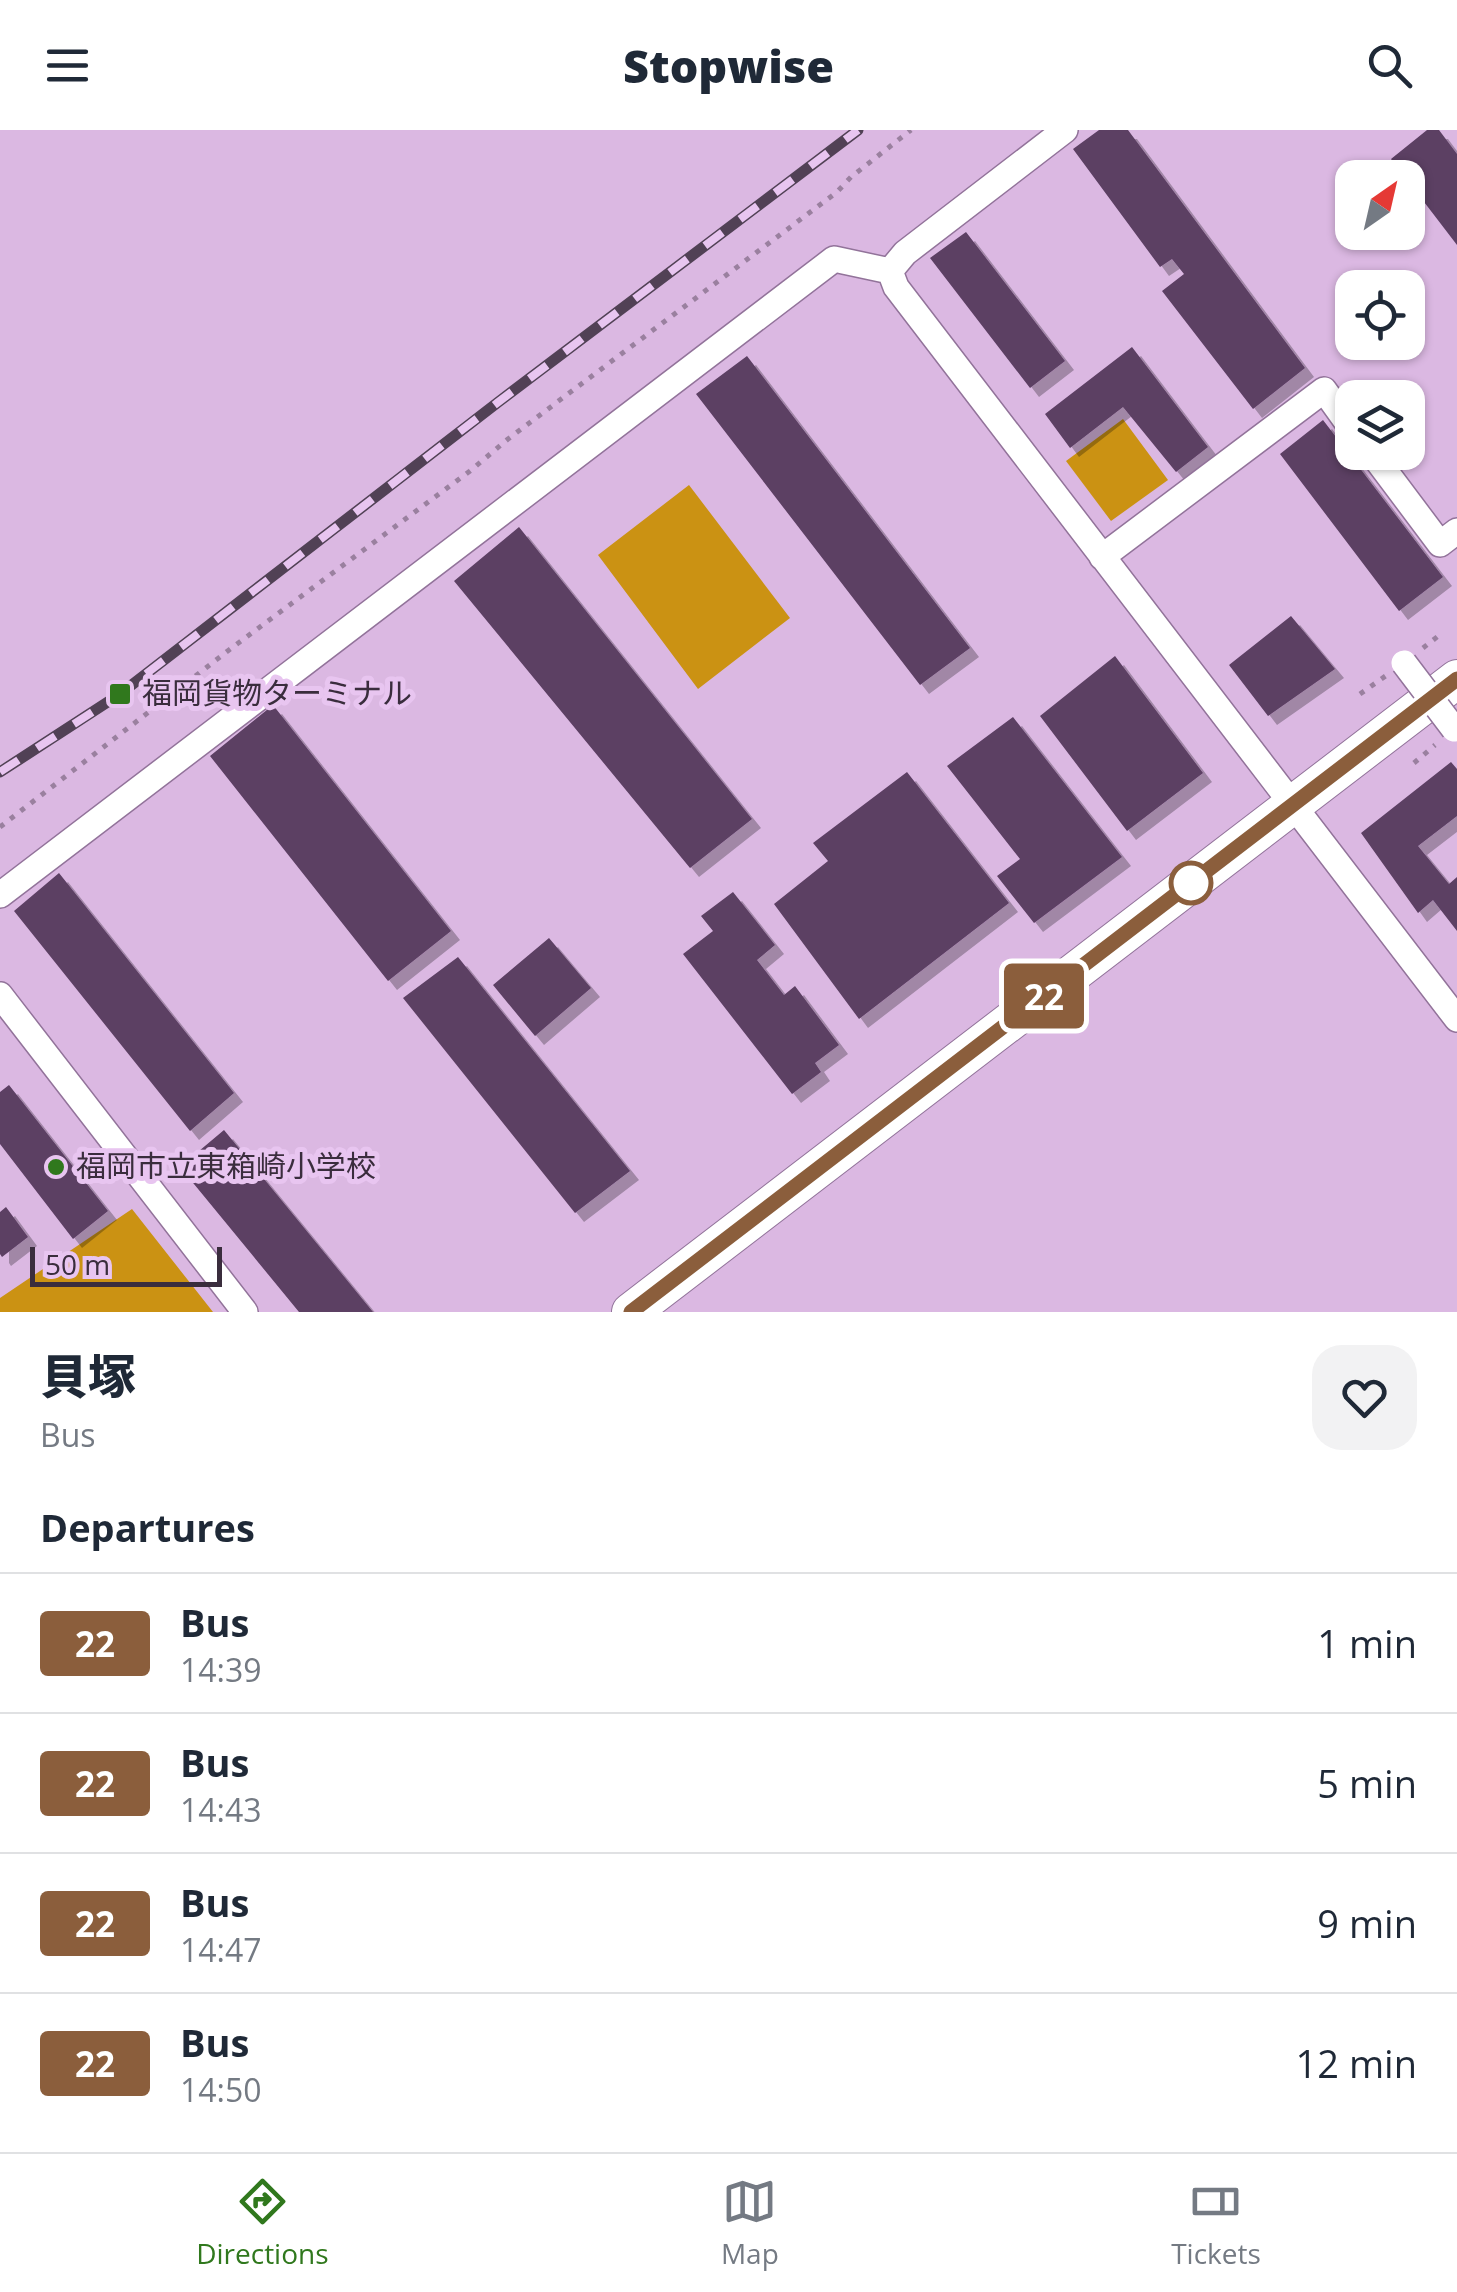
<!DOCTYPE html>
<html lang="en">
<head>
<meta charset="utf-8">
<style>
  body { margin:0; font-family:"Open Sans","Noto Sans JP",sans-serif; background:#f2f2f3; color:#1f2937; height:100vh; display:flex; flex-direction:column; font-size:38px; white-space:nowrap }
  * { box-sizing:border-box; margin:0 }
  p { font-size:32px; color:#747a83 }
  .icon { flex:none; width:55px; height:55px; fill:none; stroke:currentColor; stroke-width:2; stroke-linecap:round; stroke-linejoin:round }
  .map { position:relative; height:1182px; overflow:hidden }
  .panel { display:flex; flex-direction:column; background:#fff; flex:1 }
  .panel>* { flex:none }
  .badge { padding:0 20px; border-radius:8px; font-size:35px; line-height:65px }
  .needle { width:65px; rotate:34deg }
  .fabs { position:absolute; left:1335px; top:30px; display:grid; gap:20px }
  .fabs a { display:grid; place-items:center; width:90px; height:90px; border-radius:20px; background:#fff; box-shadow:0 2px 8px #0004; font-size:50px }
  .scale { position:absolute; left:30px; bottom:25px; width:192px; box-sizing:border-box; padding-left:10px; border:5px solid #3a2d3d; border-top:0; font-size:28px; line-height:35px; white-space:nowrap; color:#3a2d3d; -webkit-text-stroke:8px #e8c5f0; paint-order:stroke }
  .map>.badge { position:absolute; translate:-50% -50%; box-shadow:0 0 0 5px #fff }
  h2 { padding:0 40px; font-size:38px; line-height:90px }
  .round { display:grid; place-items:center; flex:none; width:105px; height:105px; border-radius:30px; background:#f2f2f3 }
  .headline { display:flex; align-items:center; justify-content:space-between; height:170px; padding:0 40px }
  h1 { font-size:48px; font-weight:800; line-height:75px }
  ul { padding:0; list-style:none }
  li { display:flex; align-items:center; gap:30px; height:140px; padding:0 40px; border-top:2px solid #e0e1e3 }
  li div { flex:1 }
  li b { display:block; font-size:38px }
  li em { font-style:normal }
  li .badge { min-width:110px; font-weight:700; text-align:center }
  header { display:flex; justify-content:space-between; align-items:center; height:130px; padding:0 40px; background:#fff; font-size:45px; font-weight:800 }
  .tab-bar { display:flex; justify-content:space-around; align-items:center; height:140px; border-top:2px solid #e0e1e3; background:#fff; font-size:28px; color:#747a83 }
  .tab-bar a { display:grid; justify-items:center; gap:5px }
  .tab-bar .selected { color:#30781d }
  .map>svg:first-child { display:block }
</style>
</head>
<body>
<header><svg class="icon" aria-label="menu" viewBox="0 0 24 24"><path d="M4 6h16M4 12h16M4 18h16"/></svg>Stopwise<svg class="icon" aria-label="search" viewBox="0 0 24 24"><circle cx="10" cy="10" r="6"/><path d="M15 15l6 6"/></svg></header>
<div class="map">
<svg width="1457" height="1182" viewBox="0 0 1457 1182">
  <defs>
    <filter id="shadow"><feDropShadow dx="9" dy="9" stdDeviation="0" flood-color="#0004"/></filter>
  </defs>
  <rect width="100%" height="100%" fill="#dbb8e2"/>
  <!-- green -->
  <path fill="#cb9213" d="M1123 289 1168 350 1111 391 1066 331Z
    M689 355 790 488 698 559 598 425Z
    M132 1079 213 1182H0V1168Z"/>
  <!-- building -->
  <path fill="#5c3f63" filter="url(#shadow)" d="M1099 0H1128L1305 238 1253 279 1162 161 1184 144 1172 129 1160 137 1073 19Z
    M1427 0H1439L1457 24V115L1408 51V48H1405L1391 29Z
    M966 102 1065 231 1030 258 930 128Z
    M1132 217 1208 317 1176 342 1123 277 1070 318 1045 284Z
    M747 226 970 518 920 555 696 264Z
    M1323 290 1443 447 1399 481 1280 324Z
    M519 397 752 689 690 738 454 451Z
    M1291 486 1335 539 1268 586 1229 535Z
    M1115 526 1203 643 1127 701 1040 586Z
    M273 575 451 801 388 851 210 626Z
    M1013 587 1122 727 1034 793 997 746 1020 729 947 636Z
    M1451 632 1457 639V686L1418 716 1449 754 1457 747V801L1433 770 1418 783 1361 703Z
    M907 642 1009 773 859 889 774 774 828 731 813 713Z
    M59 743 234 963 190 1001 14 781Z
    M733 762 775 815 757 830 784 865 795 856 839 915 815 933 821 942 792 964 683 824 713 801 701 786Z
    M549 808 591 858 535 906 493 855Z
    M458 827 630 1041 575 1083 403 868Z
    M9 955 108 1081 73 1109 0 1014V962Z
    M224 1000 373 1182H299L180 1037Z
    M6 1077 28 1107 2 1127 0 1124V1082Z"/>
  <g fill="none" stroke-linecap="round" stroke-linejoin="round">
    <defs>
      <path id="minor" d="M1065 0 905 123 890 141 896 157 1457 889
        M1371 322 1440 414 1457 401
        M1102 427 1324 260 1352 299
        M0 765 834 129 890 141
        M0 865 245 1182"/>
      <path id="highway" d="M631 1182 1457 549"/>
    </defs>
    <!-- minor casing -->
    <use href="#minor" stroke="#92739a" stroke-width="28"/>
    <!-- highway casing -->
    <use href="#highway" stroke="#92739a" stroke-width="40"/>
    <!-- path -->
    <path stroke="#9a809f" stroke-width="5" stroke-dasharray="5 8" stroke-linecap="butt" d="M1423 518 1442 503
      M1360 564 1387 545
      M1414 633 1435 615
      M0 697 229 520 470 341 508 309 837 62 851 47 911 0"/>
    <!-- minor -->
    <use href="#minor" stroke="#fff" stroke-width="25"/>
    <!-- highway -->
    <use href="#highway" stroke="#fff" stroke-width="38"/>
    <defs>
      <path id="rail" d="M0 642 120 564 497 273 858 0"/>
    </defs>
    <!-- rail casing -->
    <use href="#rail" stroke="#514155" stroke-width="11"/>
    <!-- rail -->
    <use href="#rail" stroke="#e8c5f0" stroke-width="8" stroke-dasharray="22" stroke-linecap="butt"/>
    <defs>
      <path id="minor-bridge" d="M1404 533 1454 599"/>
    </defs>
    <!-- minor-bridge casing -->
    <use href="#minor-bridge" stroke="#92739a" stroke-width="28" stroke-linecap="butt"/>
    <!-- minor-bridge -->
    <use href="#minor-bridge" stroke="#fff" stroke-width="25"/>
  </g>
  <g fill="none" stroke-linecap="round" stroke-linejoin="round">
    <defs>
      <path id="line" d="M631 1182 1457 549"/>
    </defs>
    <!-- line casing -->
    <use href="#line" stroke="#fff" stroke-width="22"/>
    <!-- line -->
    <use href="#line" stroke="#8b5e3c" stroke-width="15"/>
  </g>
  <!-- markers -->
  <g fill="#30781d" stroke="#e8c5f0" stroke-width="4">
    <rect x="108" y="552" width="24" height="24" rx="5"/>
    <circle cx="56" cy="1037" r="10"/>
  </g>
  <circle fill="#fff" stroke="#8b5e3c" stroke-width="5" cx="1191" cy="753" r="20"/>
  <g text-anchor="middle" stroke-width="10" stroke-linejoin="round" paint-order="stroke">
    <!-- poi labels -->
    <g font-size="30" fill="#3a2d3d" stroke="#e8c5f0" text-anchor="start">
      <text x="142" y="574">福岡貨物ターミナル</text>
      <text x="76" y="1047">福岡市立東箱崎小学校</text>
    </g>
  </g>
</svg>
<div class="fabs">
<a><svg class="needle" viewBox="-14 -14 28 28"><path d="M0-13l5 13h-10z" fill="#e53935"/><path d="M0 13l5-13h-10z" fill="#747a83"/></svg></a>
<a><svg class="icon" aria-label="locate" viewBox="0 0 24 24"><circle cx="12" cy="12" r="6"/><path d="M12 2v4M12 18v4M2 12h4M18 12h4"/></svg></a>
<a><svg class="icon" aria-label="layers" viewBox="0 0 24 24"><path d="M12 4l9 5-9 5-9-5zM3 14l9 5 9-5"/></svg></a>
</div>
<div class="scale">50 m</div>
<b class="badge" style="left:1044px;top:866px;background:#8b5e3c;color:#fff">22</b>
</div>
<section class="panel">
<div class="headline"><div><h1>貝塚</h1><p>Bus</p></div><a class="round"><svg class="icon" aria-label="heart" viewBox="0 0 24 24"><path d="M12 20l-8-8c-3-5 5-10 8-4 3-6 11-1 8 4z"/></svg></a></div>
<h2>Departures</h2>
<ul>
<li><span class="badge" style="background:#8b5e3c;color:#fff">22</span><div><b>Bus</b><p>14:39</p></div><em>1 min</em></li>
<li><span class="badge" style="background:#8b5e3c;color:#fff">22</span><div><b>Bus</b><p>14:43</p></div><em>5 min</em></li>
<li><span class="badge" style="background:#8b5e3c;color:#fff">22</span><div><b>Bus</b><p>14:47</p></div><em>9 min</em></li>
<li><span class="badge" style="background:#8b5e3c;color:#fff">22</span><div><b>Bus</b><p>14:50</p></div><em>12 min</em></li>
</ul>
</section>
<nav class="tab-bar">
<a class="selected"><svg class="icon" aria-label="directions" viewBox="0 0 24 24"><path d="M12 3l9 9-9 9-9-9zM9 14v-3h6M13 9l2 2-2 2"/></svg>Directions</a>
<a><svg class="icon" aria-label="map" viewBox="0 0 24 24"><path d="M3 6l6-2 6 2 6-2v14l-6 2-6-2-6 2zM9 4v14M15 6v14"/></svg>Map</a>
<a><svg class="icon" aria-label="tickets" viewBox="0 0 24 24"><path d="M3 7h18v10H3zM15 7v10"/></svg>Tickets</a>
</nav>
</body>
</html>
